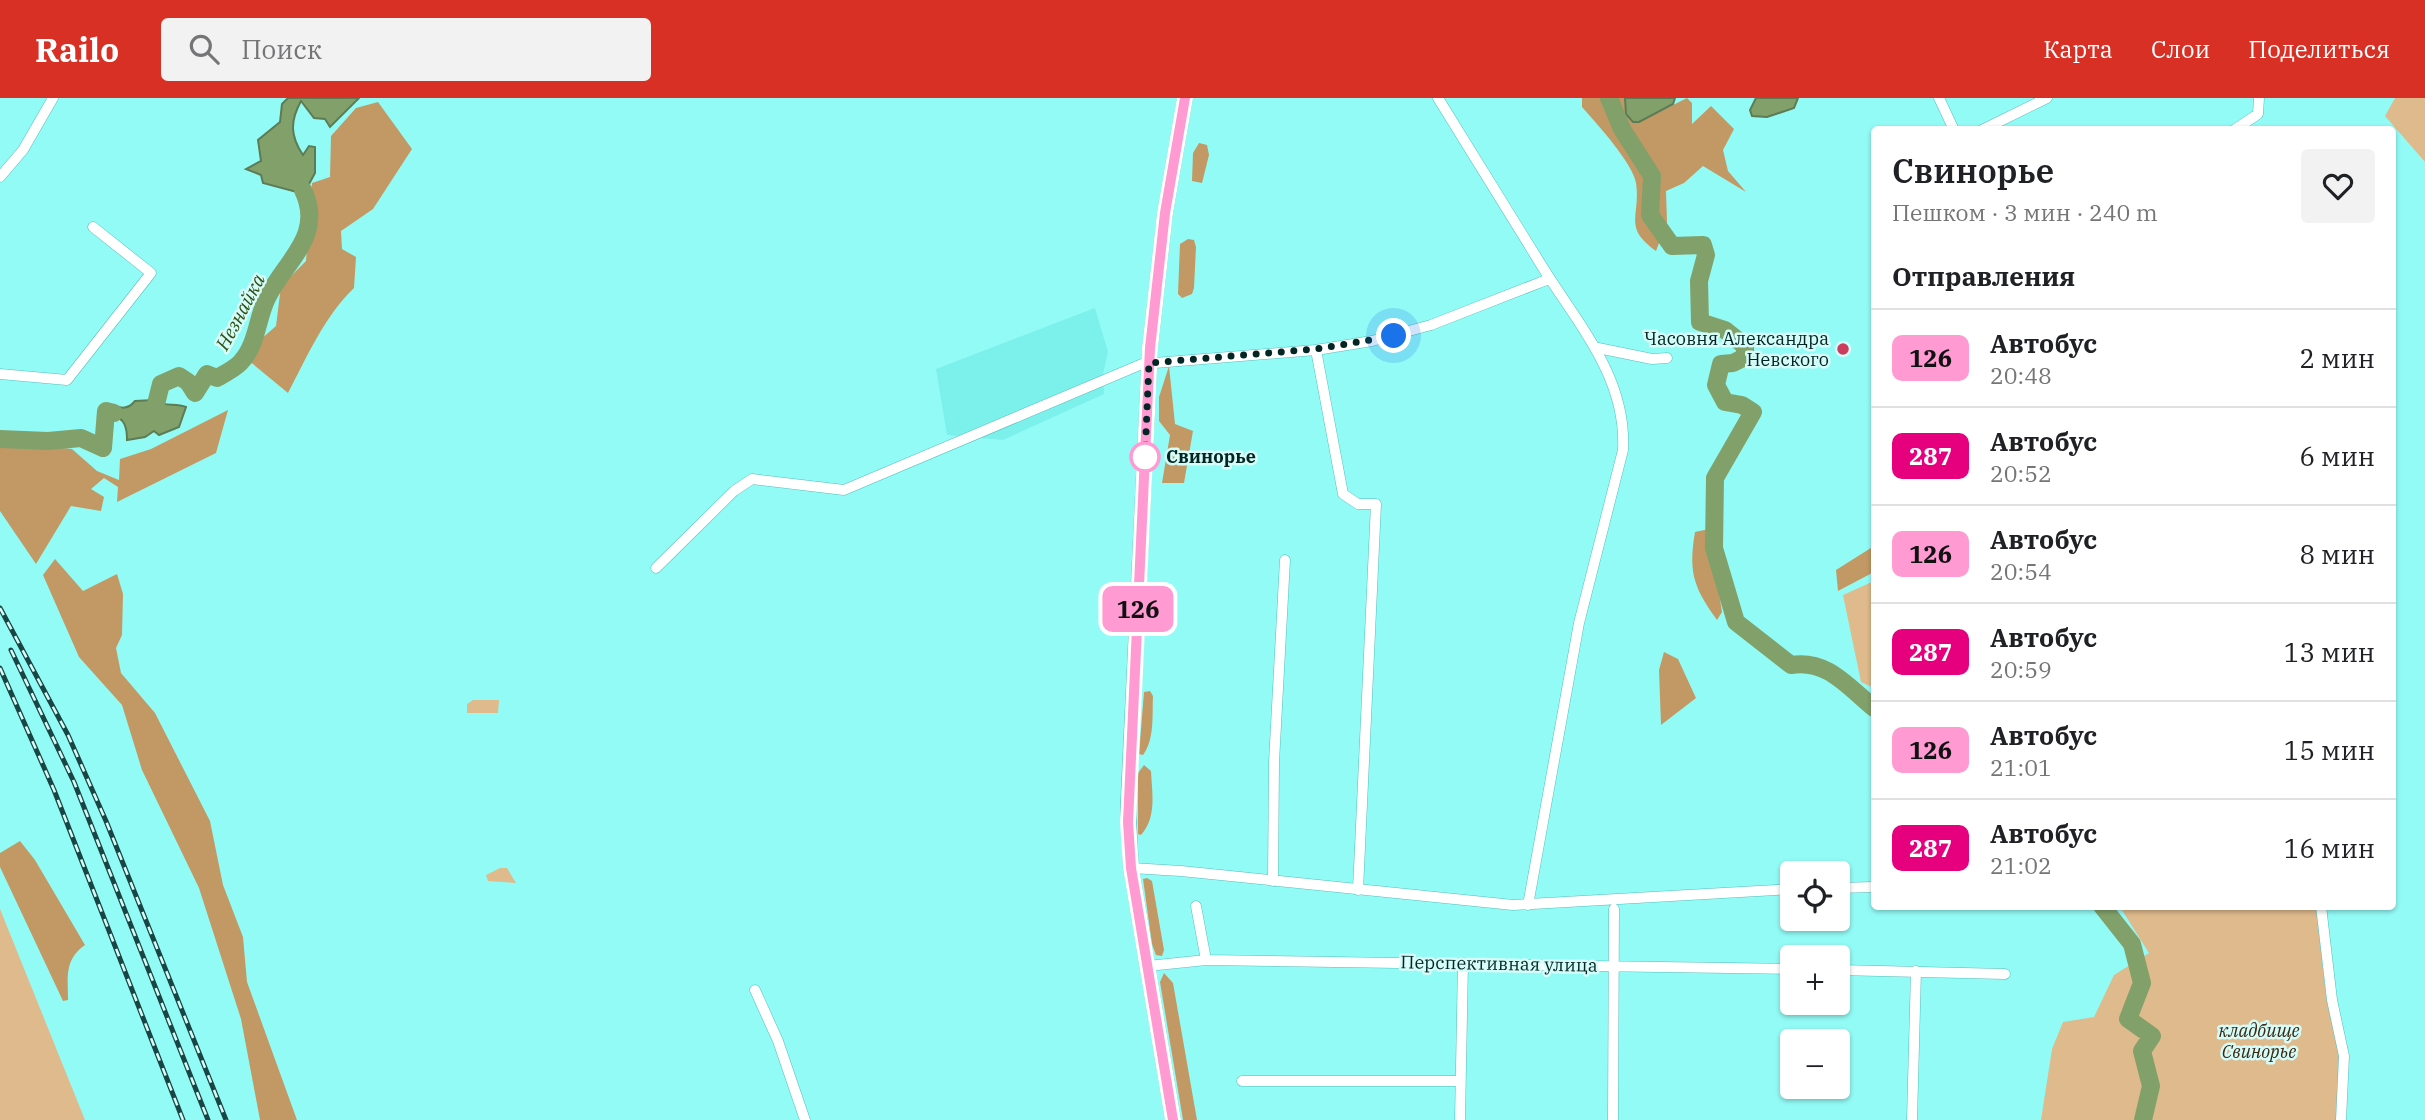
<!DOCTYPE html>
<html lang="ru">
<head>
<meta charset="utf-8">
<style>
  body { margin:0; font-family:"IBM Plex Serif",serif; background:#f2f2f2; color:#202124; height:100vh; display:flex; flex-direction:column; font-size:26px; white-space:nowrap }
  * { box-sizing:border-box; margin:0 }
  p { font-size:23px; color:#757577 }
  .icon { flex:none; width:38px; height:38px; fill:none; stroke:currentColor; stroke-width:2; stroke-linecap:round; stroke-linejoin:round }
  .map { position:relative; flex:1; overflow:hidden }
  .sheet { position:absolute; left:1871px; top:28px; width:525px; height:784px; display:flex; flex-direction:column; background:#fff; border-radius:7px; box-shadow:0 2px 5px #0004 }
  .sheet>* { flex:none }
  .badge { padding:0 14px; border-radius:10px; font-size:24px; line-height:46px }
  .controls { position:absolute; left:1780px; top:763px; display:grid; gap:14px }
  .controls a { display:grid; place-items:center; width:70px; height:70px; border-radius:7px; background:#fff; box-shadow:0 2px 5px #0004; font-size:35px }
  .you { position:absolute; width:35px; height:35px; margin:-18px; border:5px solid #fff; border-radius:50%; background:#1a73e8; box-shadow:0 0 0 10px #1a73e833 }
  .map>.badge { position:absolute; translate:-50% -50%; box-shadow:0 0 0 4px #fff }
  h2 { padding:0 21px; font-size:26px; line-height:63px }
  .round { display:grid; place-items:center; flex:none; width:74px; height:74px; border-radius:7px; background:#f2f2f2 }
  .overview { display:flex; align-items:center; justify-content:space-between; height:119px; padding:0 21px }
  h1 { font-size:33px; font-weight:600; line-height:52px }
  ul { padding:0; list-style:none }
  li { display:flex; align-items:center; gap:21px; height:98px; padding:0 21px; border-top:2px solid #e0e0e0 }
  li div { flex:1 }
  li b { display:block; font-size:26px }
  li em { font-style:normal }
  li .badge { min-width:77px; font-weight:700; text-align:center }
  header { display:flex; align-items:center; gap:42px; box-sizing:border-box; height:98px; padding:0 35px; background:#d93025; color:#fff }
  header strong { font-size:33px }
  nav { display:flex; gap:38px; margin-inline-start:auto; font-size:24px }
  .search { width:490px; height:63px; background:#f2f2f2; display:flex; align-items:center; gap:18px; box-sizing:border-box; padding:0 24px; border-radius:7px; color:#757577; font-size:26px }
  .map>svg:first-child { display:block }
</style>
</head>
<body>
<header>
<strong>Railo</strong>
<div class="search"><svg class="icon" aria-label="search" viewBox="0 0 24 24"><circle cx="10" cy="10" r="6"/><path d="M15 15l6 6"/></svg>Поиск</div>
<nav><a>Карта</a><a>Слои</a><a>Поделиться</a></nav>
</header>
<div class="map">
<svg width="2425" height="1022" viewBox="0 0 2425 1022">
  <rect width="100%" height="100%" fill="#93fbf6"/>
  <!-- built -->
  <path fill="#7cf0eb" d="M1095 210 1108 254 1103 276 1104 296 1003 342 947 337 936 271Z"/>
  <!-- green -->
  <path fill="#dfba8c" d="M2395 0H2425V64L2385 18Z
    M1874 483V590L1861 584 1843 497Z
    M499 602 498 615H467V606L473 602Z
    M500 770H507L516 785 488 783 486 777Z
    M2120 809H2316L2326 897 2341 965 2337 1022H2041L2052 951 2063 924 2094 919 2114 877 2149 855Z
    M0 811 85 1022H0Z"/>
  <!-- forest -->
  <path fill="#c29964" d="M1582 0H1625L1626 16 1639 24 1687 0 1692 5V26L1711 8 1734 31 1723 52 1728 73 1746 94 1703 68 1684 85 1666 93 1667 124 1656 153C1622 129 1641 118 1636 85 1633 65 1596 25 1582 9Z
    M378 4 412 51 373 111 341 133 342 151 356 159 354 190C324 219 307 259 288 295L248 262 260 242 276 228 281 188 306 163 312 85 330 79 331 38 356 10Z
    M1199 45 1207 47 1209 57 1202 85 1192 83 1193 55Z
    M1188 141 1194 142 1196 149 1194 190 1192 196 1182 200 1178 196 1180 146Z
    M1169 268 1175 326 1193 333 1184 385H1162L1170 337 1159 323V299Z
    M228 312 216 355 117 404 118 389 104 380 91 391 104 399 101 413 71 408 36 466 0 413V342L72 351 97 373 119 382 120 361 151 351Z
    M1709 431 1722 514 1717 522C1694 490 1688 475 1695 434Z
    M1874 448V474L1838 493 1836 472Z
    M55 461 83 493 117 476 123 496 122 537 116 550 121 575 155 615 210 723 223 787 243 839 247 884 297 1022H260L241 921 199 790 142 672 122 607 79 559 43 477Z
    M1664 554 1678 561 1696 600 1661 627 1659 572Z
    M1150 593 1153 598C1152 617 1155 641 1143 657L1139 656 1144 594Z
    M1144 667 1151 673C1152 695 1157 719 1141 737L1138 736V675Z
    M20 743 35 762 85 847C64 862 68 879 68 902L63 903 0 769V755Z
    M1147 780 1152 783 1164 852 1162 858 1156 857 1152 846 1143 781Z
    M1164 875 1173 885 1197 1022H1183L1160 884Z"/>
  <!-- water -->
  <path fill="#82a16a" stroke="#5c7c55" stroke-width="2" d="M288 0H359L330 29 325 21 314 20 301 3C290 23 290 38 303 57L309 48 315 49V75L309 86 311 115 305 116 297 94 263 85 261 77 246 71 261 63 258 42 280 24 282 6Z
    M1625 0H1675L1673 6 1639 24H1633L1626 16Z
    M1756 0H1798L1794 10 1767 19 1752 18 1750 12Z
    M154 302C166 310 175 304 186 309L179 329 159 337 154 333 145 339 127 342C127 330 125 320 112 317L106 326 99 312 104 306C116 306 124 316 135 303Z"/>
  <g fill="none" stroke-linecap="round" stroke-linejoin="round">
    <!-- river -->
    <path stroke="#82a16a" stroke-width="18" d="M1609 0 1622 31 1652 78 1650 117 1672 148 1703 147 1706 157 1699 183 1700 224 1725 232 1745 248V259L1733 265 1721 266 1716 287 1725 304 1742 307 1753 314 1715 380 1714 450 1736 524 1791 567C1827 561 1847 588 1874 610
      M145 321 149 322 155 310 161 286 179 278 188 284 195 295 207 276 217 280C224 276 234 271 240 265 257 248 257 220 267 200 285 163 325 138 303 92
      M0 341 48 343 81 340 103 350 106 313 114 315
      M2102 808 2132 846 2142 885 2128 921 2152 938 2142 953 2151 988 2143 1022"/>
    <defs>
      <path id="minor" d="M1438 0C1472 55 1506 110 1540 165 1576 224 1627 278 1623 352L1579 525 1528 807
        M1939 0 1954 32
        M1982 32 2047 0
        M2234 32 2258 16 2259 0
        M0 79 23 52 53 0
        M1598 250 1652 261 1667 260
        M1316 252 1343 396 1358 406H1376L1358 792
        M0 276 67 282 151 175 93 129
        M656 470 734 393 752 381 844 392 1142 266 1316 252 1372 243 1431 227 1549 181
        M1131 770 1181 773 1513 807 1792 791
        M1273 783 1274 664 1285 462
        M1838 790 1874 789
        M1196 808 1206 862
        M2321 808 2332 902 2344 958 2341 1022
        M1148 868 1206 862 1792 871
        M1838 872 2005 876
        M755 892 778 943 805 1022
        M1242 983H1460
        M1460 1022 1463 865
        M1613 1022 1614 811
        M1912 1022 1916 873"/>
      <path id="secondary" d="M1173 1022 1131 770 1128 711 1150 250 1165 115 1185 0"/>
    </defs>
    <!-- minor casing -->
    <use href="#minor" stroke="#54bebb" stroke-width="11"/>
    <!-- secondary casing -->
    <use href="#secondary" stroke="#54bebb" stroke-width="16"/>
    <!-- minor -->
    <use href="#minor" stroke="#fff" stroke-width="10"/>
    <!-- secondary -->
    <use href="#secondary" stroke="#fff" stroke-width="14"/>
    <defs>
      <path id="rail" d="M0 510 68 637 106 723 226 1022
        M11 552 74 684 208 1022
        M0 570 54 692 183 1022"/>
    </defs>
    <!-- rail casing -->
    <use href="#rail" stroke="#194645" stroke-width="5"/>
    <!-- rail -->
    <use href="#rail" stroke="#d6fcf9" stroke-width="2.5" stroke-dasharray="8" stroke-linecap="butt"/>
  </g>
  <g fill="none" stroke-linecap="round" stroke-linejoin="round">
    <defs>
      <path id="line" d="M1173 1022 1131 770 1128 724 1150 250 1165 115 1185 0"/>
    </defs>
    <!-- line casing -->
    <use href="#line" stroke="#fff" stroke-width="16"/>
    <!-- line -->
    <use href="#line" stroke="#ff9ad2" stroke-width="10"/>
    <!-- walk -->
    <path stroke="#032625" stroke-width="7" stroke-dasharray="0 12.6" d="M1145 359 1149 265 1316 251 1394 238"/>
  </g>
  <!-- markers -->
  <circle fill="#cc3c5c" stroke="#d6fcf9" stroke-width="2.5" cx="1843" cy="251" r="7"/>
  <circle fill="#fff" stroke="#ff9ad2" stroke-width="3.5" cx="1145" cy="359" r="14"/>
  <g text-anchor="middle" stroke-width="5" stroke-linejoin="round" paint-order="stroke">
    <!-- poi labels -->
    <g font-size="18" fill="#032625" stroke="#d6fcf9" text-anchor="end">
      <text x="1829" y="247">Часовня Александра<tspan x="1829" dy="21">Невского</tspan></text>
    </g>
    <!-- stop labels -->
    <g font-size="18" font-weight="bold" fill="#032625" stroke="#d6fcf9" text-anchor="start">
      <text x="1166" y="365">Свинорье</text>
    </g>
    <!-- street labels -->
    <g font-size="18" fill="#032625" stroke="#d6fcf9">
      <text transform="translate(1499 866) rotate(1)" y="6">Перспективная улица</text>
    </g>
    <!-- park labels -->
    <g font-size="18" font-style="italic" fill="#3b2911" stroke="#d6fcf9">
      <text x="2259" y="939">кладбище<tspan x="2259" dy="21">Свинорье</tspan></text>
    </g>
    <!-- water labels -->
    <g font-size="19" font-style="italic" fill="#304d12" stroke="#d6fcf9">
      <text transform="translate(240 214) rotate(-62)" y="7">Незнайка</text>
    </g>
  </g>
</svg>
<div class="controls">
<a><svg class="icon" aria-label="locate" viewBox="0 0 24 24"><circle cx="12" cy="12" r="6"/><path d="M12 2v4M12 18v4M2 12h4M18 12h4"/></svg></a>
<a>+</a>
<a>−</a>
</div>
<div class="you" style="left:1394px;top:238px"></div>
<b class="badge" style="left:1138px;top:511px;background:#ff9ad2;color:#111">126</b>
<section class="sheet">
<div class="overview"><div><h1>Свинорье</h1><p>Пешком · 3 мин · 240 m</p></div><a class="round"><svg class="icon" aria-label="heart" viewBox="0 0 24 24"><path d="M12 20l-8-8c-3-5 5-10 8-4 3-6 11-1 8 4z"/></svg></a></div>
<h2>Отправления</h2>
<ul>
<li><span class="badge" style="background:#ff9ad2;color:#111">126</span><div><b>Автобус</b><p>20:48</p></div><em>2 мин</em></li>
<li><span class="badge" style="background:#e6007e;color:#fff">287</span><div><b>Автобус</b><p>20:52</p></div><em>6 мин</em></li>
<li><span class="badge" style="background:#ff9ad2;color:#111">126</span><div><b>Автобус</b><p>20:54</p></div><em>8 мин</em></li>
<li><span class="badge" style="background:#e6007e;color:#fff">287</span><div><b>Автобус</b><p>20:59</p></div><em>13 мин</em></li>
<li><span class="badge" style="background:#ff9ad2;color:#111">126</span><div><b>Автобус</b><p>21:01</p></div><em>15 мин</em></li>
<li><span class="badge" style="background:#e6007e;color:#fff">287</span><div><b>Автобус</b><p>21:02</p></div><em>16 мин</em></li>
</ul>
</section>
</div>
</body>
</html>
